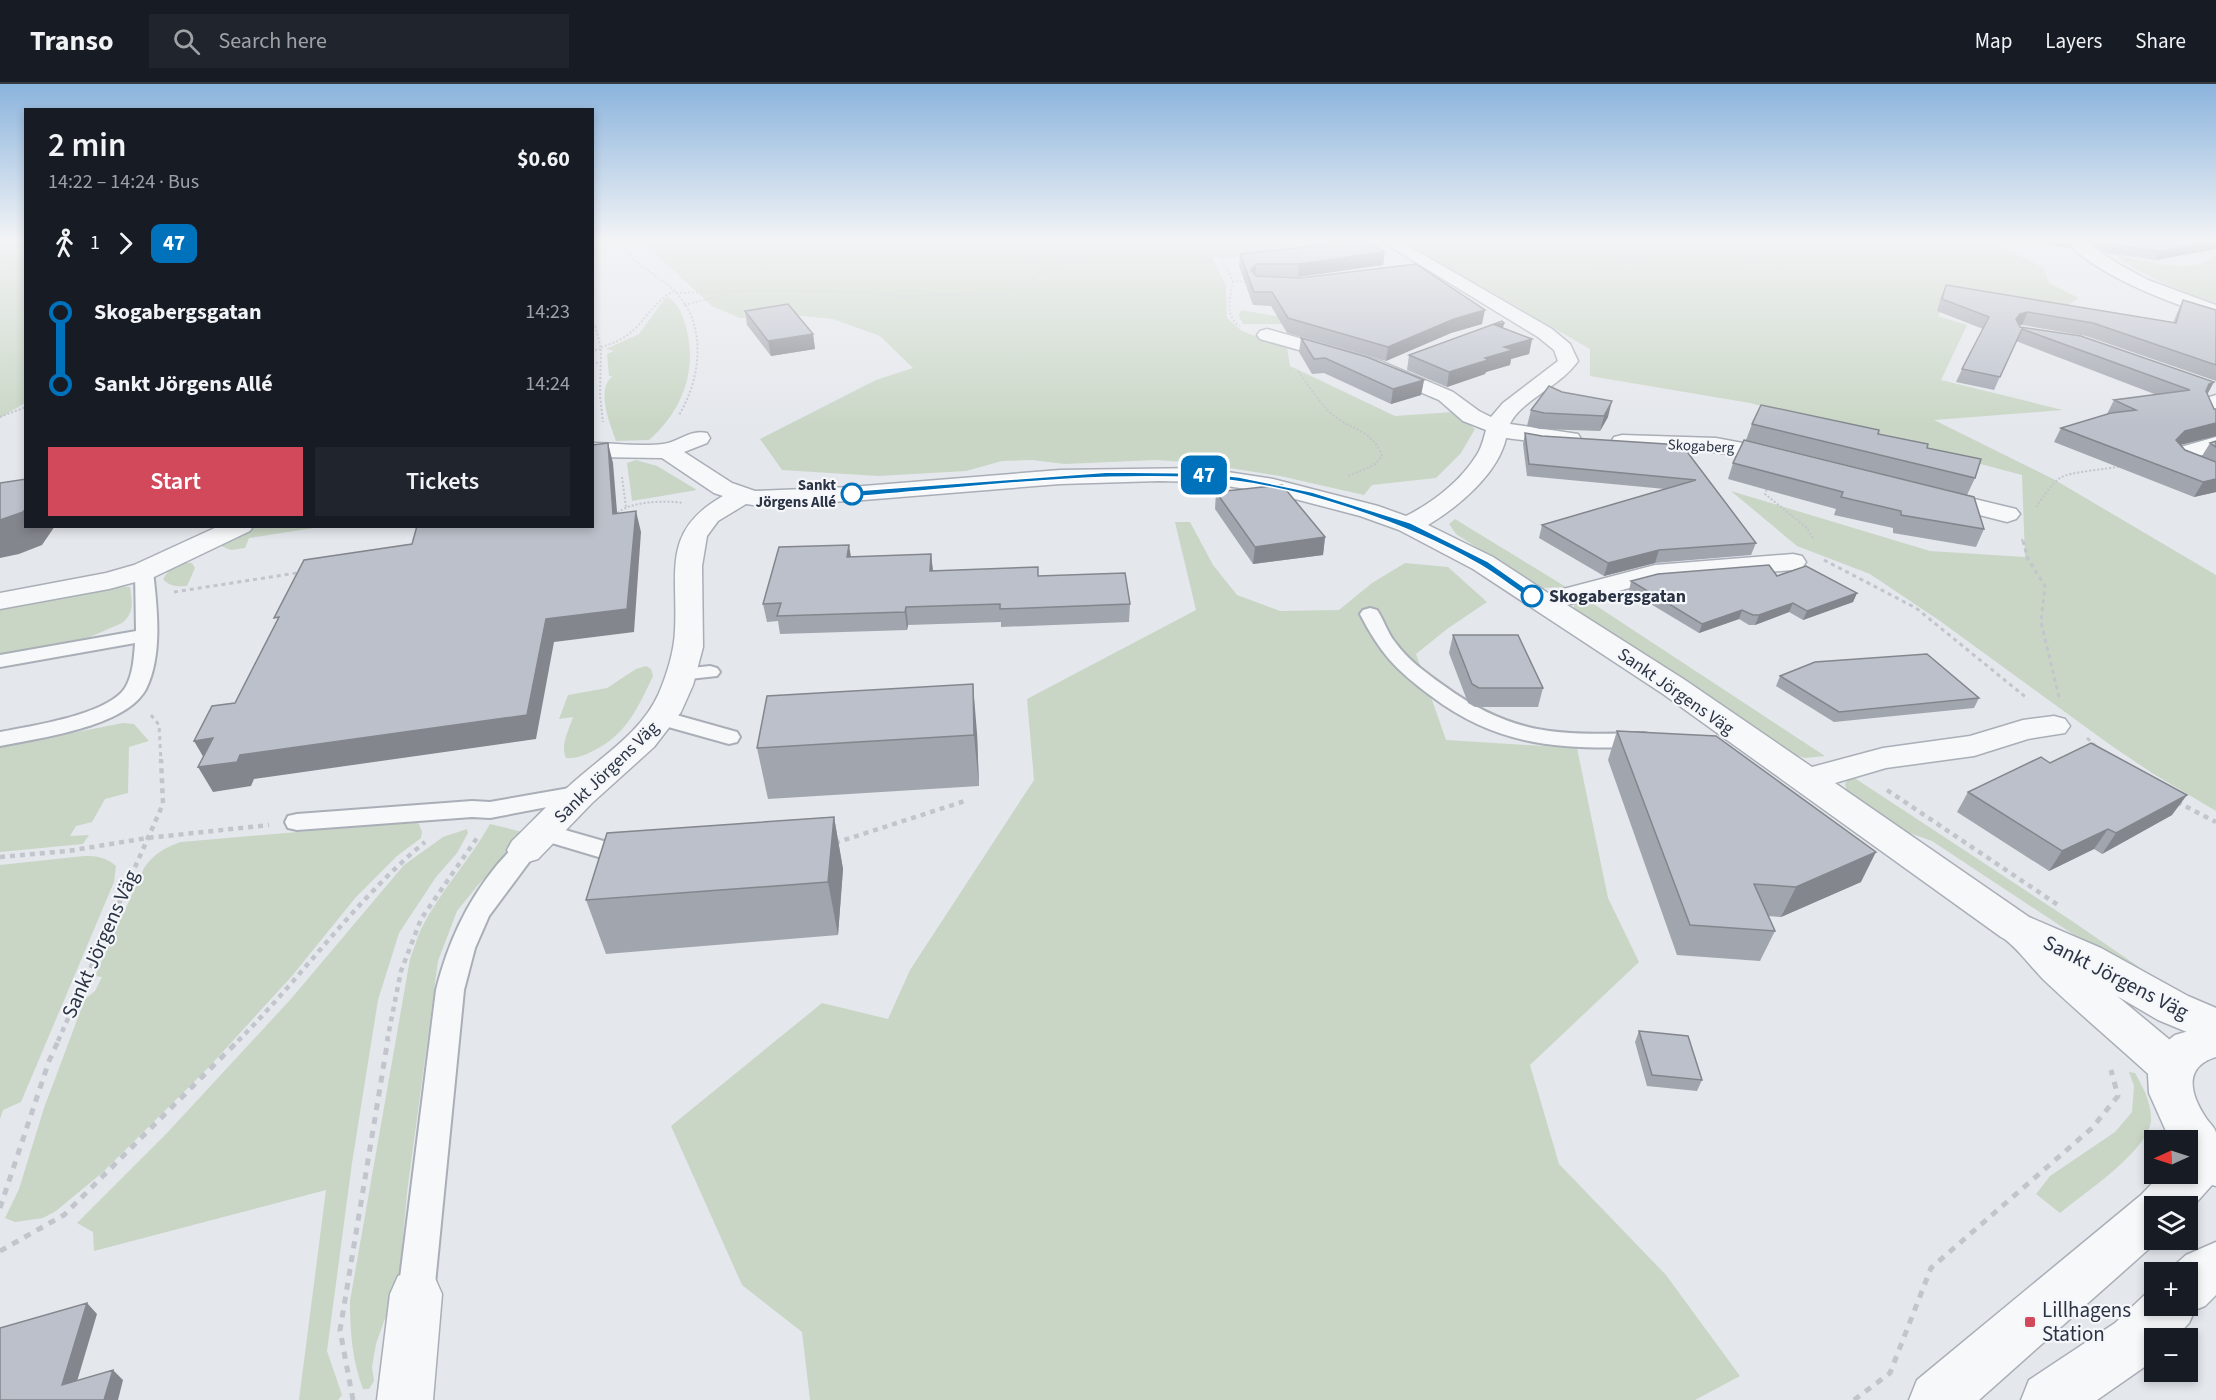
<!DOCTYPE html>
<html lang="en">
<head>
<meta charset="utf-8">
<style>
  body { margin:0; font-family:"Source Sans 3",sans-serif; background:#20242c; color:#f1f3f6; height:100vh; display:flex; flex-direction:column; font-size:22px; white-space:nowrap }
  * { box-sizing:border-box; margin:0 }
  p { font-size:20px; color:#9ea1a6 }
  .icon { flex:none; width:33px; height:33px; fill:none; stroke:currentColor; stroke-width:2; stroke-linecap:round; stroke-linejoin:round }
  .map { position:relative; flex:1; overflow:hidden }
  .side { position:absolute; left:24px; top:24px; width:570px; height:420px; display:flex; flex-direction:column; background:#171b24; border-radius:0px; box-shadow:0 3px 9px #0003 }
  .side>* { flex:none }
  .badge { padding:0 12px; border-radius:9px; font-size:21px; line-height:39px }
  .needle { width:39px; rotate:267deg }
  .fabs { position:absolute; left:2144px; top:1046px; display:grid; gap:12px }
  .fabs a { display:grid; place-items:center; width:54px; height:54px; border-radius:0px; background:#171b24; box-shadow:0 3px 9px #0003; font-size:30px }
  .map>.badge { position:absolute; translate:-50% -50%; box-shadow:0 0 0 3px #fff }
  .legs { display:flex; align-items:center; gap:9px; height:66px; padding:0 24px; font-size:20px }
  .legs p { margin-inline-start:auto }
  .summary { display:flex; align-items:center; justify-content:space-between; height:102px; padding:0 24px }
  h1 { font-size:33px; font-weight:600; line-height:45px }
  .cta { display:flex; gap:12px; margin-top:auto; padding:12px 24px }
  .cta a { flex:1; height:69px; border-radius:0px; background:#d1495b; color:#fff; font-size:24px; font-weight:600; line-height:69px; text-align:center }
  .cta a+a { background:#20242c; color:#f1f3f6 }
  ul { padding:0 24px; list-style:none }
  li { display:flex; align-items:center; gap:21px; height:72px; font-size:22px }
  li i { display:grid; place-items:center; width:9px; height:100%; margin:0 8px; background:currentColor }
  li i::after { content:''; width:15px; height:15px; margin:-8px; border:4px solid; border-radius:50%; background:#171b24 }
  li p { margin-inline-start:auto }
  li:first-child i { background:linear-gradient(#0000 50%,currentColor 0) }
  li:last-child i { background:linear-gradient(currentColor 50%,#0000 0) }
  header { display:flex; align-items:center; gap:36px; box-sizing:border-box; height:84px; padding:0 30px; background:#171b24; border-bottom:2px solid #363941 }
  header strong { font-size:28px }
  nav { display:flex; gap:33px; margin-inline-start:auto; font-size:21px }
  .search { width:420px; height:54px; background:#20242c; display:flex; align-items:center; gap:15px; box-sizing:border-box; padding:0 21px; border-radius:0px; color:#9ea1a6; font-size:22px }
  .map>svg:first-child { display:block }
</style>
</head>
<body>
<header>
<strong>Transo</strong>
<div class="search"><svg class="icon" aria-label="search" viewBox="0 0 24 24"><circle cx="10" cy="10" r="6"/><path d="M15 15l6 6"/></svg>Search here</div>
<nav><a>Map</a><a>Layers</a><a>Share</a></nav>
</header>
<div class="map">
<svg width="2216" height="1316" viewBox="0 0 2216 1316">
  <rect width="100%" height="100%" fill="#e4e7ec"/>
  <!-- green -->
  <path fill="#c9d6c5" d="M0 157H26L25 319 0 334Z
    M645 157 1992 158 2044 184 2049 199 2079 214 2065 223 1957 205 1938 232 1967 241 1941 296 2063 326 1934 336 2055 396 2216 491V727L2152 689 2109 660 1940 537 1870 490 1797 462 1731 407 1930 467 2025 473 2022 391 1750 319 1590 292V265L1408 160 1363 162 1303 173 1212 174 1226 201 1227 234 1242 247 1287 264 1290 282 1395 332 1453 328 1475 345 1461 369 1436 394 1372 401 1364 411 1280 392 1198 379 1156 376 1065 380 1032 376 1002 377 966 387 878 392 782 386 760 355 876 296 913 284 880 252 833 235 793 231 740 234 712 222 648 163Z
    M2114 170C2141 176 2194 193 2216 171V219C2179 206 2145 194 2114 170Z
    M666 213C675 215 680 226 683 234 700 279 685 325 649 356L616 357C610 340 595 305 613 292H609L607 270 614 267 606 265 639 250Z
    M1241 226 1275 232 1280 234 1282 240H1243L1239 232Z
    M636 376 657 382 697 406 632 417 627 379Z
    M1455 435 1468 443 1566 503 1540 504 1456 450 1449 440Z
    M1175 438H1190L1213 481 1237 511 1280 527 1339 526 1372 499 1405 479 1448 483 1487 518 1447 545 1416 570 1446 656 1577 664 1608 814 1639 878 1530 981 1559 1080 1666 1191 1740 1292 1695 1316H810L802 1248 742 1201 671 1042 822 919 888 935 910 886 1034 696 1027 615 1196 526Z
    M253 443H320L249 454 245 464 231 466 221 462 225 456Z
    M183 479H192L195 484 187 502C177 503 169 502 163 495L170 485Z
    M114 502 130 503C132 517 135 529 122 539L81 557 0 573V524Z
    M1586 515 1825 672 1805 674 1791 670 1573 524 1577 517Z
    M646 582 651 585 653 592C638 624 626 651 593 667 585 671 576 675 566 674 560 661 569 646 573 633L559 635 568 611 607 604 636 585Z
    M123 639 134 640 149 657 129 663 128 709 105 715 92 738 76 742 70 752 89 751 83 760 0 768V663Z
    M1850 691 2069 835 2139 883 2155 898 2103 870 1932 757 1898 745 1847 708 1845 700Z
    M414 738 419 740 422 748 421 754 397 772 356 813 292 892 208 984 102 1089 56 1127 43 1134 15 1138 5 1134 19 1105 44 1024 85 915 95 907 102 893 95 892 144 784C155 769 164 764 181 758Z
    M490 740 527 749 478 801 457 827 438 877 407 1109 398 1208 384 1237 376 1260 372 1283 374 1297 369 1305H363C352 1276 350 1247 350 1217L410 875C414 865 417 854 421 845 440 807 470 776 490 740Z
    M467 745 468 749 457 769 436 793 399 849 378 916 352 1079 327 1267 342 1311 338 1316H299L326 1106 94 1167 93 1148 77 1139 167 1049 290 916 404 781 443 753Z
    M84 772C97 772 106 773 116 782L114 798 21 1018 3 1026 0 1035V781Z
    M2129 988 2135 989C2143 1003 2152 1020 2151 1037 2148 1067 2083 1110 2060 1129L2036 1110 2050 1092 2115 1048 2132 1028 2134 1002Z"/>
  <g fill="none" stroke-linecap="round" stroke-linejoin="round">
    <defs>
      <path id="service" d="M144 481 151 483 153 487C157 523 163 571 146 605 126 643 39 654 0 662V648C31 642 107 631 125 604 133 591 134 573 135 559L0 583V571L136 547 135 487 137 483Z
        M1370 524 1377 526C1384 536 1387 548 1395 558 1407 575 1426 589 1443 601 1514 653 1560 651 1644 649L1652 651 1655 656 1652 661 1644 663C1561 665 1500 664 1431 612 1396 586 1380 569 1360 530L1363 526Z
        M710 582 717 584 720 588 717 592 680 596 673 594 670 590 673 586Z
        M662 627 737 648 740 653 737 658 729 660 654 639 651 634 654 629Z
        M581 702 589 705 593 710 589 715 490 734 472 733 297 746 288 744 285 738 288 732 297 730 472 717 490 718Z
        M544 740 621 762 625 768 621 774 612 777 535 754 532 748 535 742Z
        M525 757 534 760 538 766 489 832 475 864 464 906 434 1210 429 1222 416 1227 403 1222 398 1210 436 906C448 859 466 819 497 781 506 771 513 761 525 757Z"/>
      <path id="minor" d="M1381 157H1400L1552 245 1570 260 1578 277C1561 302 1520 317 1510 340L1578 350 1581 355 1578 360 1570 362 1506 354C1498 390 1458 423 1428 441L1493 473 1548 509 1655 481 1793 470 1802 472 1806 478 1802 484 1793 486 1655 497 1567 521 1685 596 1812 683 1883 664 1970 652 2023 636 2054 632 2065 635 2070 642 2065 649 2028 655 1974 672 1886 684 1835 699 2029 833 2101 864 2188 912 2216 924V960L2158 936 2117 912 2188 971 2194 984 2188 997 2172 1002 2156 997C2120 964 2082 932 2046 898 2032 885 2015 860 2001 853L1663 610 1473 485 1399 446 1360 432 1272 409 1201 398 1159 397 1060 400 851 417 753 421 746 420 718 437 707 452 702 482 703 563 693 601 681 628 654 663 592 719 538 775 525 779 512 775 507 766 512 757C531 739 548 720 568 703 599 674 641 650 659 609 667 590 674 568 675 547 678 487 661 447 723 412L714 409 662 374 592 373V359C615 359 640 363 663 360 679 358 690 345 707 349L710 354 707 359 684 368 732 399 755 407 851 403 1060 386 1201 384 1273 395 1378 422 1406 432C1434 418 1462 396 1478 369 1482 362 1484 353 1486 346L1463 337 1439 316 1366 285 1260 255 1257 251 1260 247 1267 245 1380 277 1453 308 1479 327 1491 333 1503 319 1558 277 1554 266 1538 253Z
        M2067 157H2085L2115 178 2148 196 2216 221V232C2177 223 2091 189 2067 157Z
        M2216 311V340L2208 338 2200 320 2203 315Z
        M1622 351 1716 354 1785 367 1793 369 1797 374 1793 379 1785 381 1716 368 1614 363 1611 358 1614 353Z
        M2216 353V367L2196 373 2193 379C2183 382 2177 380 2170 371L2177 364Z
        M1933 405 2016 425 2020 430 2016 435 2007 438 1924 417 1921 412 1924 407Z
        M219 442H253L250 447 154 493 109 505 0 525V509L106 489 134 481Z
        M416 1185 434 1192 442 1210 433 1316H377L390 1210 398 1192Z"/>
      <path id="tertiary" d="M2216 939V973C2183 983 2190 1010 2206 1034 2209 1039 2215 1043 2216 1049 2216 1066 2216 1085 2216 1102L2212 1101 2187 1129V1122H2154V1155H2160L1979 1316H1909L1917 1296 2141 1111 2162 1089H2187V1056H2170L2149 1009 2148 991 2154 975 2161 962 2175 951Z
        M2216 1158V1211L2205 1222 2195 1226 2189 1239 2175 1254H2154L2153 1277 2097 1316H2021L2029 1296 2115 1239 2153 1203 2154 1221H2187V1188L2169 1186 2186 1171Z"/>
    </defs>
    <!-- service casing -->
    <use href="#service" stroke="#a9aeb7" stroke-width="4"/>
    <!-- minor casing -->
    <use href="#minor" stroke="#a9aeb7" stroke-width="3"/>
    <!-- tertiary casing -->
    <use href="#tertiary" stroke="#a9aeb7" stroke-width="3"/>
    <!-- path-far3 -->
    <path stroke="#c2c5cb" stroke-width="2" stroke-dasharray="2 2" stroke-linecap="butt" d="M622 157C630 179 651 187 668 201 708 233 703 291 679 331
      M991 157V159L1048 162 1086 169
      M1021 157 1027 162 1032 172 1048 185
      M1213 157 1233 197 1250 198
      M1558 157 1603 165 1627 178 1676 186 1724 184 1755 176 1746 163 1722 157
      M1600 184 1624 177
      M1233 197C1230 213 1224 232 1240 242
      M676 209 769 206 861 208 900 212 1005 210 1039 190 1081 172 1139 157
      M684 221 730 209
      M592 240 595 241 601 265 592 267
      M601 263C645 251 640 227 674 207
      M601 265 600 311 603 338
      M592 280 601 278
      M1298 287C1309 302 1319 319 1333 331 1352 347 1372 345 1382 372L1374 381 1348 392
      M0 333 26 323
      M622 393 626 423
      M1768 402 1765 410 1807 444 1814 456
      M2036 423C2043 414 2051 400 2060 394 2070 387 2107 386 2121 382
      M615 432C625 417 666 416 683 419
      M2022 455 2023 459"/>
    <!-- path-far2 -->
    <path stroke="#c2c5cb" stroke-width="3" stroke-dasharray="4 4" stroke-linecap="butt" d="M2023 457 2028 475 2045 502 2041 538 2059 613
      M1824 476 1916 524 2028 615
      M174 508 303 488
      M151 631 159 641 161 677
      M2087 654 2099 665"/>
    <!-- path-far1 -->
    <path stroke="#c2c5cb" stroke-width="4.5" stroke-dasharray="5 5" stroke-linecap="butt" d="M1887 706 2058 821
      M2177 718 2216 738
      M835 759 968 716
      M0 773 68 767 147 754 269 741
      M58 957 163 720 161 675
      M238 957C302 893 355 816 425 758
      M387 957 401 887 421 835 477 754"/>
    <!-- path -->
    <path stroke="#c2c5cb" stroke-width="5" stroke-dasharray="7 7" stroke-linecap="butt" d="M0 1124 49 977 59 955
      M0 1167 64 1131 240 955
      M353 1316 340 1246 388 955
      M1854 1316 1890 1289 1931 1184 2092 1044 2118 1012 2111 986"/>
    <!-- service -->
    <use href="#service" fill="#f7f8fa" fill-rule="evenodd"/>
    <!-- minor -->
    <use href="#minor" fill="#f7f8fa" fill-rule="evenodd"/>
    <!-- tertiary -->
    <use href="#tertiary" fill="#f7f8fa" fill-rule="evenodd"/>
  </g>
  <!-- wall -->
  <path fill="#a1a5ae" d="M2012 157H2075L2071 164Z
    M2088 157H2216V165L2156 176 2106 169Z
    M1385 168 1383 181 1298 193H1273L1482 240 1451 249 1386 277 1287 249 1271 222 1253 221 1239 182 1240 170Z
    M1946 201 2173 239 2177 229 2183 216 2216 226V297L2086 252 2022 241H2020V243L2207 310 2214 325H2216V352L2180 361 2185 366 2202 372 2210 359 2216 357V408L2194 413 2054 358 2061 344 2107 331V330L2114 316 2157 311 2016 257 1994 306 1956 298 1962 285 1983 245 1937 227 1941 213Z
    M745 227 813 250 815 265 771 272 747 241Z
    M1504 239 1503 244 1532 255 1529 270 1511 275 1510 281 1486 288 1485 290 1447 303 1407 286 1409 271Z
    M1301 254 1424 296 1421 311 1391 320 1324 289 1312 290 1299 268Z
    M1549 302 1608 333 1600 347 1540 345 1527 342 1531 326Z
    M1752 340 1878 350 1927 364 1975 394 1967 411 1746 356Z
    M1525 349 1542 352 1682 361 1756 459 1751 471 1655 479 1604 492 1539 454 1542 441 1665 405 1527 392 1523 360Z
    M1733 379 1984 445 1976 463 1893 449V444L1834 431 1836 425 1728 395Z
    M1216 408 1325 453 1323 471 1253 480 1215 425Z
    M931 470 933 487 1039 492 1130 520 1129 538 1001 543V538L908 541 907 546 780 550 778 537 767 538 763 520 851 473Z
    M1777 492 1857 509 1853 518 1803 536 1789 528 1755 541H1749L1739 535 1699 549 1629 507 1631 497Z
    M1453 551 1543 604 1538 623H1475L1468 619 1449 569Z
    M1780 592 1979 614 1974 624 1834 638 1776 602Z
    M1617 647 1861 798 1781 833 1768 832 1775 847 1760 877 1677 871 1608 676Z
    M977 649 979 702 768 715 757 664Z
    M2050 679 2172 731 2102 770 2094 765 2049 787 1957 728 1968 708Z
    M834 733 843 785 838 851 606 870 586 816Z
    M1639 947 1702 996 1697 1007 1647 1002 1635 958Z"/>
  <!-- shaded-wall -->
  <path fill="#83868d" d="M2216 158V165L2156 176 2160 167Z
    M1385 168 1383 181 1298 193 1299 180Z
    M1256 180 1255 193 1251 186Z
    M1485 226 1482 240 1451 249 1386 277 1388 263 1454 235Z
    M2028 228 2022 241 2014 243 2016 235 2020 230Z
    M1504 239 1501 253 1495 241Z
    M813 250 815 265 771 272 768 257Z
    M1532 255 1529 270 1511 275 1510 281 1486 288 1485 290 1447 303 1449 288 1485 274 1504 263Z
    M1424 296 1421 311 1391 320 1393 305Z
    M2214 298 2207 311 2201 314 2209 300Z
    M1612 317 1608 333 1600 347 1604 332Z
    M2216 339V352L2176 362V356L2185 347Z
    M608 359 613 379 619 452 613 430Z
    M2216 395V408L2194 413 2203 398Z
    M26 424V442H55L42 461 19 470 0 474V436Z
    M636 427 641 448 634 548 554 558 536 655 254 695 251 702 213 708 198 683 546 535Z
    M1325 453 1323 471 1253 480 1255 463Z
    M849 461 852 479 847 473Z
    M1659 466 1655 479 1604 492 1608 479Z
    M931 470 933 488 930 487Z
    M1857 509 1853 518 1803 536 1807 527Z
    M1793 519 1789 528 1755 541 1759 531Z
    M906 523 908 541 907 546 905 528Z
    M1742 526 1739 535 1699 549 1702 540Z
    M973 600 977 649 979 702 974 651Z
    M213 654 208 681 194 657Z
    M2187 711 2172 731 2102 770 2116 749Z
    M834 733 843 785 838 851 828 798Z
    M2108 745 2094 765 2049 787 2062 767Z
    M1876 768 1861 798 1781 833 1796 803Z
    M87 1219 97 1230 73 1311 62 1301Z
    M113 1286 123 1296 118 1316H104Z"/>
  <!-- building -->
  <path fill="#bbc0ca" stroke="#83868d" stroke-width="1.5" d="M1366 157 1385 168 1299 180H1256L1251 186 1256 192 1300 194 1416 180 1485 226 1454 235 1388 263 1288 234 1272 208H1254L1240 170Z
    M2104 157H2216V158L2160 167 2110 161Z
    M1946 201 2176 239 2183 216 2216 226V281L2093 239 2028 228 2020 230 2016 235 2020 243 2081 252 2214 298 2209 300 2206 307 2214 325H2216V339L2185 347 2176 356 2185 366 2216 378V395L2203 398 2061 344 2111 329 2136 326 2114 316 2190 306 2022 245 2000 293 1962 285 1989 233 1942 215Z
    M788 220 813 250 768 257 745 227Z
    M1502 237 1504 239 1495 241 1532 255 1504 263 1513 266 1485 274 1488 276 1449 288 1409 271Z
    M1301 254 1367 273 1424 296 1393 305 1325 274 1314 275Z
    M1549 302 1562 308 1612 317 1604 332 1544 329 1531 326Z
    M1761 321 1879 346 1878 350 1928 360 1927 364 1981 375 1975 394 1752 340Z
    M1525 349 1542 352 1682 361 1756 459 1659 466 1608 479 1542 441 1696 396 1529 380Z
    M1744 356 1974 413 1984 445 1901 431V427L1841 413 1843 408 1733 379Z
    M2216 357V363L2210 359Z
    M608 359 613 430 636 427 627 525 546 535 527 631 240 671 237 678 198 683 213 654 194 657 212 622 235 619 279 533 274 534 304 476 412 460 417 442H592V361Z
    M26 395V424L23 428 0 436V399Z
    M1282 401 1325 453 1255 463 1216 408Z
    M849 461 847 473 931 470 930 487 1038 483V492L1125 489 1130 520 1000 525V520L906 523 905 528 777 532 781 519 763 520 779 463Z
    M1769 481 1777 492 1806 482 1857 509 1807 527 1793 519 1759 531H1753L1742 526 1702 540 1631 497 1658 490Z
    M1453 551H1518L1543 604H1479L1472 600Z
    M1927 570 1979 614 1839 628 1780 592 1815 578Z
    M973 600 974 651 757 664 767 612Z
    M1617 647 1716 652 1876 768 1796 803 1754 800 1775 847 1690 841Z
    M2091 659 2187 711 2116 749 2108 745 2062 767 1968 708 2041 673 2050 679Z
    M834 733 828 798 586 816 607 749Z
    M1639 947 1688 952 1702 996 1652 991Z
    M87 1219 62 1301 113 1286 104 1316H0V1244Z"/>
  <!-- sky -->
  <linearGradient id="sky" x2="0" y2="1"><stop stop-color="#8bb4dd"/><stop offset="0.46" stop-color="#f3f4f6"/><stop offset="1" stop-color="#f3f4f6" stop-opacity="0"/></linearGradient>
  <rect width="2216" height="341" fill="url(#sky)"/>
  <!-- line-1 -->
  <path fill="#0072bc" stroke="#fff" stroke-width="1.5" d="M1109 388 1202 389 1239 393 1312 408 1411 439 1487 477 1537 512 1529 514C1512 503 1497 491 1480 481 1406 438 1285 397 1200 394 1084 388 967 404 852 413L847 410 852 407Z"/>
  <!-- markers -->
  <g fill="#fff" stroke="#0072bc" stroke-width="3">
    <circle cx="852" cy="410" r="10"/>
    <circle cx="1532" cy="512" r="10"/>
  </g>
  <rect fill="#d1495b" stroke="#f4f6f9" stroke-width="2" x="2024" y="1232" width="12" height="12" rx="3"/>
  <g text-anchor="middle" stroke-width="4.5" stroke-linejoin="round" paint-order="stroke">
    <!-- far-street labels -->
    <g font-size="15" fill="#2b3445" stroke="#f4f6f9">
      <text transform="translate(1701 362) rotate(3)" y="5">Skogaberg</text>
    </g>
    <!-- far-stop labels -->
    <g font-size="15" font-weight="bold" fill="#2b3445" stroke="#f4f6f9" text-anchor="end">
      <text x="836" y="406">Sankt<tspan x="836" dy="17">Jörgens Allé</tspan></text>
    </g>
    <!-- stop labels -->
    <g font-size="18" font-weight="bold" fill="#2b3445" stroke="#f4f6f9" text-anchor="start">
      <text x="1549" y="518">Skogabergsgatan</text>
    </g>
    <!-- street labels -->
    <g font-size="18" fill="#2b3445" stroke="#f4f6f9">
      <text transform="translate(1676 607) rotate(35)" y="6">Sankt Jörgens Väg</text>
      <text transform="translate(606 688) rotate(-44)" y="6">Sankt Jörgens Väg</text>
    </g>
    <!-- near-street labels -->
    <g font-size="21" fill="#2b3445" stroke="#f4f6f9">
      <text transform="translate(100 860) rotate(-66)" y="7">Sankt Jörgens Väg</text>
      <text transform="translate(2116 893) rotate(27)" y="7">Sankt Jörgens Väg</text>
    </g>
    <!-- near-poi labels -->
    <g font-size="21" fill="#2b3445" stroke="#f4f6f9" text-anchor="start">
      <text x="2042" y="1233">Lillhagens<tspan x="2042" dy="24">Station</tspan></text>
    </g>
  </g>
</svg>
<div class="fabs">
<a><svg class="needle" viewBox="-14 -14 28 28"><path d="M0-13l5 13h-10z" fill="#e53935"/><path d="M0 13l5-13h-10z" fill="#9ea1a6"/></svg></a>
<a><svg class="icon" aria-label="layers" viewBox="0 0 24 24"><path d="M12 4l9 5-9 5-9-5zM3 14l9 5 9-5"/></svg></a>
<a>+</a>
<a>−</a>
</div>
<b class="badge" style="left:1204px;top:391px;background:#0072bc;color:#fff">47</b>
<section class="side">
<div class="summary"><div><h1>2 min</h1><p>14:22 – 14:24 · Bus</p></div><b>$0.60</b></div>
<div class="legs"><svg class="icon" aria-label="walk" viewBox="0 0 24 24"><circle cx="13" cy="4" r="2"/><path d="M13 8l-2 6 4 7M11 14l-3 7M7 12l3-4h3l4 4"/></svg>1<svg class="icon" aria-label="forward" viewBox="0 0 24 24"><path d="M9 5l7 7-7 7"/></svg><b class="badge" style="background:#0072bc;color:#fff">47</b></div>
<ul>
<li><i style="color:#0072bc"></i><b>Skogabergsgatan</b><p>14:23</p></li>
<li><i style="color:#0072bc"></i><b>Sankt Jörgens Allé</b><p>14:24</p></li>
</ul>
<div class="cta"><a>Start</a><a>Tickets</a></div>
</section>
</div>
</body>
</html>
